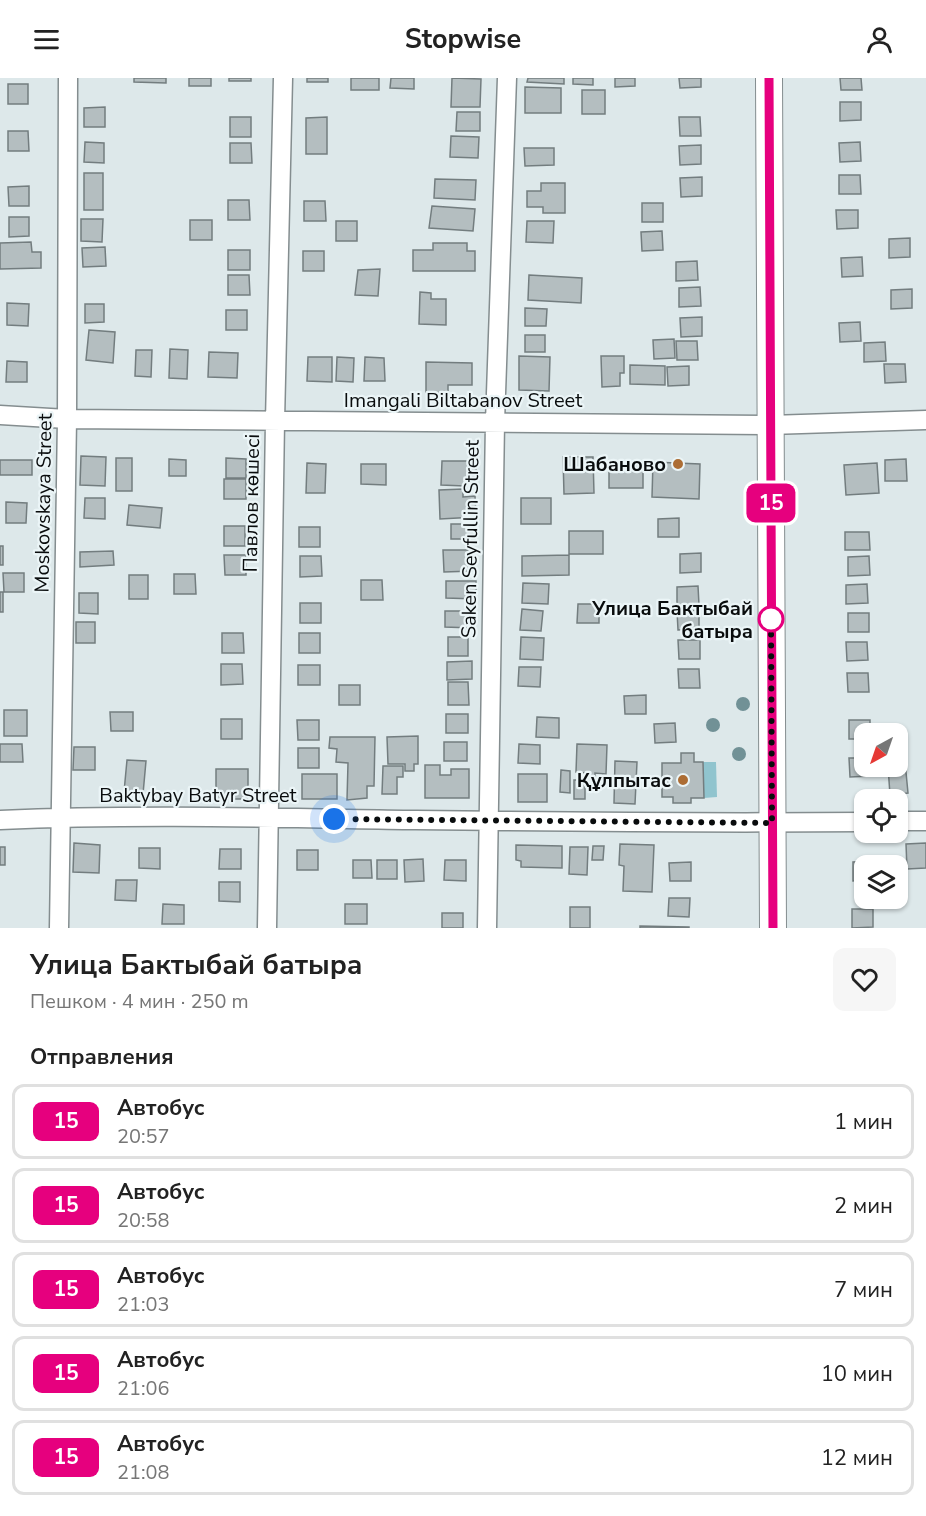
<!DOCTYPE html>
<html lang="ru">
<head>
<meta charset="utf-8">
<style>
  body { margin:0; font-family:"Nunito Sans",sans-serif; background:#f6f6f6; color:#222; height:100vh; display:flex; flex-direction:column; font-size:22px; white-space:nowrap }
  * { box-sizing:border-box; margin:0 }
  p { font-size:20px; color:#767676 }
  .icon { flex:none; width:33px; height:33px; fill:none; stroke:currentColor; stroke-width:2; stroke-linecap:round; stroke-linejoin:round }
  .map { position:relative; height:850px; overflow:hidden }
  .side { display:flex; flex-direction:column; background:#fff; flex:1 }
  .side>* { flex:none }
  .badge { padding:0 12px; border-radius:9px; font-size:21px; line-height:39px }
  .needle { width:39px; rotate:220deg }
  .fabs { position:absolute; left:854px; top:645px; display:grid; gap:12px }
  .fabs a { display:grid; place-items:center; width:54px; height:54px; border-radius:12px; background:#fff; box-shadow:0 2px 4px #0004; font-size:30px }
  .you { position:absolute; width:30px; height:30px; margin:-15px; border:4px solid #fff; border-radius:50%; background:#1a73e8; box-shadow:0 0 0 9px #1a73e833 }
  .map>.badge { position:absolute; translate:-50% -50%; box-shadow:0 0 0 3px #fff }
  h2 { padding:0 30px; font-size:22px; line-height:54px }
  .round { display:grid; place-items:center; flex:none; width:63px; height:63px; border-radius:12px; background:#f6f6f6 }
  .headline { display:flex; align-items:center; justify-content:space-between; height:102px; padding:0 30px }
  h1 { font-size:28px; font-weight:700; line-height:45px }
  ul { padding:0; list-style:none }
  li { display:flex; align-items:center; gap:18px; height:75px; margin:0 12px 9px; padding:0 18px; border:3px solid #e0e0e0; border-radius:12px }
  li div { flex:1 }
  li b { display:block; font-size:22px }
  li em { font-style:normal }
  li .badge { min-width:66px; font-weight:700; text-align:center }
  header { display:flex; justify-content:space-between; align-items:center; height:78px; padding:0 30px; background:#fff; font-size:27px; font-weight:700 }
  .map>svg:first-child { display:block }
</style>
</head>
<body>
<header><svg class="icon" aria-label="menu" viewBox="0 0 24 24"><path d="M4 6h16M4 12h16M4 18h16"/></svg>Stopwise<svg class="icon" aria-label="person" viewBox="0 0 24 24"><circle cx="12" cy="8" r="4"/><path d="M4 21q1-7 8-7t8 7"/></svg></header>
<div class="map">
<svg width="926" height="850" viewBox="0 0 926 850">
  <rect width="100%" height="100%" fill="#dde8ea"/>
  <!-- green -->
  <path fill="#90c4ce" d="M703 684H716L717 719 704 720Z"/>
  <!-- building -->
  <path fill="#b4bec0" stroke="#737d7f" stroke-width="1.5" d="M134 0H166V5L134 4Z
    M189 0H211V8H189Z
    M229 0H251V3H229Z
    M307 0H328V4H307Z
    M351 0H379V12H351Z
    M391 0H414V11L390 10Z
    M452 0 481 1 480 29H451Z
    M528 0H564V6L527 4Z
    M573 0H593V7L573 6Z
    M615 0H635V8L615 9Z
    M679 0H701V9L680 10Z
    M840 0H861L862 12H841Z
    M8 6H28V26H8Z
    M525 9 561 10V35H525Z
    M582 12H605V36H582Z
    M840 24H861V42L840 43Z
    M105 29V49H84V30Z
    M457 34H480V53H456Z
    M230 39H251V59H230Z
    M327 39V76H306V40Z
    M679 39H700L701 58H680Z
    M8 53H28L29 73H8Z
    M451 58 479 59 478 80 450 79Z
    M85 64 104 65V85L84 84Z
    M860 64 861 83 840 84 839 65Z
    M230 65H251L252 85H230Z
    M701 67V86L680 87 679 68Z
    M524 70H554V87L525 88Z
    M84 95H103V132H84Z
    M839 97H860L861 116H839Z
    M702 99V118L681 119 680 100Z
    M435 101 476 102 475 122 434 120Z
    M541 105H565V135H543V129H527V113H541Z
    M29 108V128H9L8 109Z
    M228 122H249L250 142H228Z
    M304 123H325L326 143H304Z
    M642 125H663V144H642Z
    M432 128 475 131 473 153 429 150Z
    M836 132H858V150L837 151Z
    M9 139H29V158L9 159Z
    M81 141H103L102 164 81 163Z
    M190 142H212V162H190Z
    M336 143H357V163H336Z
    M527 143H554L553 165 526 164Z
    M662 153 663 172 642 173 641 154Z
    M910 160V179L889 180V161Z
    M31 164 32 174H41V190L0 191V165Z
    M433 165H467V173H475V193H413V172H433Z
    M105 169 106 188 83 189 82 170Z
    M228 172H250V192H228Z
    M303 173H324V193H303Z
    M862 179 863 198 842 199 841 180Z
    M697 183 698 202 676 203V184Z
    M380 191 378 218 355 217 358 192Z
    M228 197H249L250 217H228Z
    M529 197 582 200 581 225 528 222Z
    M700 209 701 228 679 229V210Z
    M912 211V230L891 231V212Z
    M420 214 431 215V221H446V247L419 246Z
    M7 225 29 226 28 248 7 247Z
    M85 226H104V244L85 245Z
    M525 230 547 231 546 248H525Z
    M226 232H247V252H226Z
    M702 239V258L681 259 680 240Z
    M860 244 861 263 840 264 839 245Z
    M89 252 115 254 113 285 86 282Z
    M525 257H545V274H525Z
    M674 261 675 280 654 281 653 262Z
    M676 263H697L698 282H677Z
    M885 264 886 283 864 284V265Z
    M170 271 188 272 187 301 169 300Z
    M136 272H152L151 299 135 298Z
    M209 274 238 275 237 300 208 299Z
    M519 278 550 279 549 313 519 312Z
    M601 278H624V295H620V308L602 309Z
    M308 279H332V304L307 303Z
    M337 279 354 280 353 304 336 303Z
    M365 279 384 280 385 303H364Z
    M7 283 27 284V304H6Z
    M426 284 472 285V307H448V315L426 314Z
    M884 286H905L906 304 885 305Z
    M630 287 665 288V307L630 306Z
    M689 288V307L668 308 667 289Z
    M81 378 106 379 105 408 80 407Z
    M563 379H593L594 415 564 416Z
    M116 380H132V413H116Z
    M226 380 246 381V400H226Z
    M169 381 186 382V398H169Z
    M906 381 907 403H885V382Z
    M0 382H32V397H0Z
    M442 383H476V400H465V408L441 407Z
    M609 384H643V410H609Z
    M653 384 700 386 699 421 652 419Z
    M307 385 326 386 325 415H306Z
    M877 385 879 415 846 417 844 387Z
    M361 386H386V407L361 406Z
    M224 401H246V421H224Z
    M463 411V419L475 418 476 439 440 441 439 412Z
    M85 420H105V441L84 440Z
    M521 420H551V446H521Z
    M6 424 27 425 26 445H6Z
    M129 427 162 430 160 450 127 447Z
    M679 440V459H658V441Z
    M451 446H476L475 461H451Z
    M224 448H245V468H224Z
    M299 449H320V469H299Z
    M569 453H603V476H569Z
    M845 454H869L870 472H845Z
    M0 468H3V487H0Z
    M443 472H472L473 493 444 494Z
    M113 473 114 487 80 489V474Z
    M701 475V494L680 495V476Z
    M224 477H246V497H225Z
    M569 477V497L522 498V478Z
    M300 478H321L322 498 300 499Z
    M869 478 870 497 848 498V479Z
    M3 495H24V514H4Z
    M174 496H195L196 516H174Z
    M129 497H148V521H129Z
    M361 502H382L383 522H361Z
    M446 503H476V521L446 520Z
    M523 505 549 506 548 526 522 525Z
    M867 506 868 525 846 526V507Z
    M698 508 699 527 677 528V509Z
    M0 514H3V534H0Z
    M79 515H98V536L79 535Z
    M300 525H321V545H300Z
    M578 526H599V545H577Z
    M522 531 543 533 541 553 520 552Z
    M699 532V551L678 552 677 533Z
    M445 533H472V550L445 549Z
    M848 535H869V554H848Z
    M76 544H95V565H76Z
    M222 555H243L244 575H222Z
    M299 555H320V575H299Z
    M448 559H468V578H448Z
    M521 559 544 560 543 582 520 581Z
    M678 562H700V581H679Z
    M846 564H867L868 582 847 583Z
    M472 583V601L447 602V584Z
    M221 586H242L243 606 221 607Z
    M298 587H320V607H298Z
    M519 589H541L540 609 518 608Z
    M678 591H699L700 610H679Z
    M847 595H868L869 614H848Z
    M448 604H468L469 627H448Z
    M339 607H360V627H339Z
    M646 617V636H625L624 618Z
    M4 632H27V658H4Z
    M110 634H133V653H111Z
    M446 636H468V655H446Z
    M537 639 559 640V660L536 659Z
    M221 641H242V661H221Z
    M297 642H319V662H298Z
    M849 642H870V656H864V661H849Z
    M675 645 676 664 655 665 654 646Z
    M418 658V686H414V693H405V686H388L387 659Z
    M330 659H375L374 708H367V720L347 722 348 685 336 684 337 671 329 670Z
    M444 664H467V683H444Z
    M0 666H22L23 684H0Z
    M519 666 540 667V686L518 685Z
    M577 666 607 667 606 696 595 695V700L585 699 586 695 576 694Z
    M74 669H95V692H73Z
    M298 670H319V690H298Z
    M681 675H694V684H703L704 720H691V725H673V719H662V685H681Z
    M849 680H864V688H870L871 698 850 699Z
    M127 682 146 683 143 716 124 714Z
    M615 683 637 684 635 726 614 725Z
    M905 684 908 715 890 717 888 688H897V685Z
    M425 687H440V697H451V691H469V720H425Z
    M383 688H403V699H397V716H382Z
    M216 691H248V721H216Z
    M561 692 570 693V715L560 714Z
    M302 696H337V721H302Z
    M518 696H547V724H518Z
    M574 702H585V721H574Z
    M74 765 100 767 99 795 73 794Z
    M926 765V790L907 791 906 766Z
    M620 766 654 767 652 814 623 813 624 788 619 787Z
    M516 767 562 768V790L521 789V783L516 782Z
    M593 768H604L603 782H592Z
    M0 769H5V787H0Z
    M570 769H588L587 797 569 796Z
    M139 770H160V791L139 790Z
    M220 771H241V791H219Z
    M297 772H318V792H297Z
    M423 781 424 803 405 804 404 782Z
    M353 782H371L372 800H353Z
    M377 782H397V801H377Z
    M445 782H466V803L444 802Z
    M874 783V788H864V802L853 803V784Z
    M691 784V803H670L669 785Z
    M116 802H137L136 823 115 822Z
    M219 804H240V824L219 823Z
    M669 820H690L689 839 668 838Z
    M163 826 184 827V846H162Z
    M345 826H367V846H345Z
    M570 829H590V850H570Z
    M852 831H873V849L852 850Z
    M442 835H463V850H442Z
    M640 848 689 849V850H640Z"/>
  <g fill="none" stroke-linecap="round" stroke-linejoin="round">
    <defs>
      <path id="minor" d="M0 337 67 341 770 347 926 342
        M0 742C139 736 278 740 416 742 565 744 715 745 864 744
        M897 743H926
        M59 850 67 341 68 0
        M267 850 275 343 283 0
        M487 850 495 344 507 0"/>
      <path id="secondary" d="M769 0 773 850"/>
    </defs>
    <!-- minor casing -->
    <use href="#minor" stroke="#848d8f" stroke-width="21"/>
    <!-- secondary casing -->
    <use href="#secondary" stroke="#848d8f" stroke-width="28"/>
    <!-- path -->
    <path stroke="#6d7375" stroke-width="3" stroke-dasharray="4.5 4.5" stroke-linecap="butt" d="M725 532 750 531"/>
    <!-- minor -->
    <use href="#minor" stroke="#fff" stroke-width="18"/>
    <!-- secondary -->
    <use href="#secondary" stroke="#fff" stroke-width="26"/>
  </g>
  <!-- trees -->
  <g fill="#719196">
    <circle cx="743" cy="626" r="7"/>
    <circle cx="713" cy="647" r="7"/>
    <circle cx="739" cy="676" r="7"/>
  </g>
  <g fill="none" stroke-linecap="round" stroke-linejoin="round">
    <defs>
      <path id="line" d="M769 0 773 850"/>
    </defs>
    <!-- line casing -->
    <use href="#line" stroke="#fff" stroke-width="14"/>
    <!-- line -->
    <use href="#line" stroke="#e6007e" stroke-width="9"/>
    <!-- walk -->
    <path stroke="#090c0d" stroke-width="6" stroke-dasharray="0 10.8" d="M334 741 772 745 771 541"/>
  </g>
  <!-- markers -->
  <g fill="#ac6d34" stroke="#ebf5f7" stroke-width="2">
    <circle cx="678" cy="386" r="6"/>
    <circle cx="683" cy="702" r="6"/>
  </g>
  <circle fill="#fff" stroke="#e6007e" stroke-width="3" cx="771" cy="541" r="12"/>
  <g text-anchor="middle" stroke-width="4.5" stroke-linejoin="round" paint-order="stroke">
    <!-- street labels -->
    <g font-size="20" fill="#090c0d" stroke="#ebf5f7">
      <text x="463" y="329">Imangali Biltabanov Street</text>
      <text transform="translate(43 425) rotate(-89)" y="7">Moskovskaya Street</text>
      <text transform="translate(251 425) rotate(-89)" y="7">Павлов көшесі</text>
      <text transform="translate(470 461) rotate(-89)" y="7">Saken Seyfullin Street</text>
      <text x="198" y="724">Baktybay Batyr Street</text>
    </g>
    <!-- poi labels -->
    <g font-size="20" font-weight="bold" fill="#090c0d" stroke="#ebf5f7" text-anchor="end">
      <text x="666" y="393">Шабаново</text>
      <text x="671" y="709">Құлпытас</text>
    </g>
    <!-- stop labels -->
    <g font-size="20" font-weight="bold" fill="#090c0d" stroke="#ebf5f7" text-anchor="end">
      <text x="753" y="537">Улица Бактыбай<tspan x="753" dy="23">батыра</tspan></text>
    </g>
  </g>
</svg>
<div class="fabs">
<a><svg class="needle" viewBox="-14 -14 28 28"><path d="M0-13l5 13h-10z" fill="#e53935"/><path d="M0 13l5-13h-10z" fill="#767676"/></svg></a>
<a><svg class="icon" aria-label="locate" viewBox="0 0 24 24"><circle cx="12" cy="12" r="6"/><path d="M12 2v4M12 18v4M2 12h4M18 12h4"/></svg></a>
<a><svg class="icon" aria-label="layers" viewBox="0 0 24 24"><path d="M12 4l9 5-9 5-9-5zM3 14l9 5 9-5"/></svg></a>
</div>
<div class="you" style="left:334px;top:741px"></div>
<b class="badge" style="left:771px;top:425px;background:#e6007e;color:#fff">15</b>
</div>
<section class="side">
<div class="headline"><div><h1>Улица Бактыбай батыра</h1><p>Пешком · 4 мин · 250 m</p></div><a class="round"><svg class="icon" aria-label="heart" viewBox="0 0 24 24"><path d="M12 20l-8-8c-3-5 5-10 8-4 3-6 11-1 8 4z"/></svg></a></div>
<h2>Отправления</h2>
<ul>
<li><span class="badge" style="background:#e6007e;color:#fff">15</span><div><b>Автобус</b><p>20:57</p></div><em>1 мин</em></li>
<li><span class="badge" style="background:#e6007e;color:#fff">15</span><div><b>Автобус</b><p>20:58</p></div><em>2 мин</em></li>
<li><span class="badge" style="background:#e6007e;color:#fff">15</span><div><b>Автобус</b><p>21:03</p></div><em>7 мин</em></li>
<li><span class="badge" style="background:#e6007e;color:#fff">15</span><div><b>Автобус</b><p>21:06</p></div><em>10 мин</em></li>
<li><span class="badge" style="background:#e6007e;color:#fff">15</span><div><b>Автобус</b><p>21:08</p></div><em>12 мин</em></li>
</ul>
</section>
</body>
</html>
